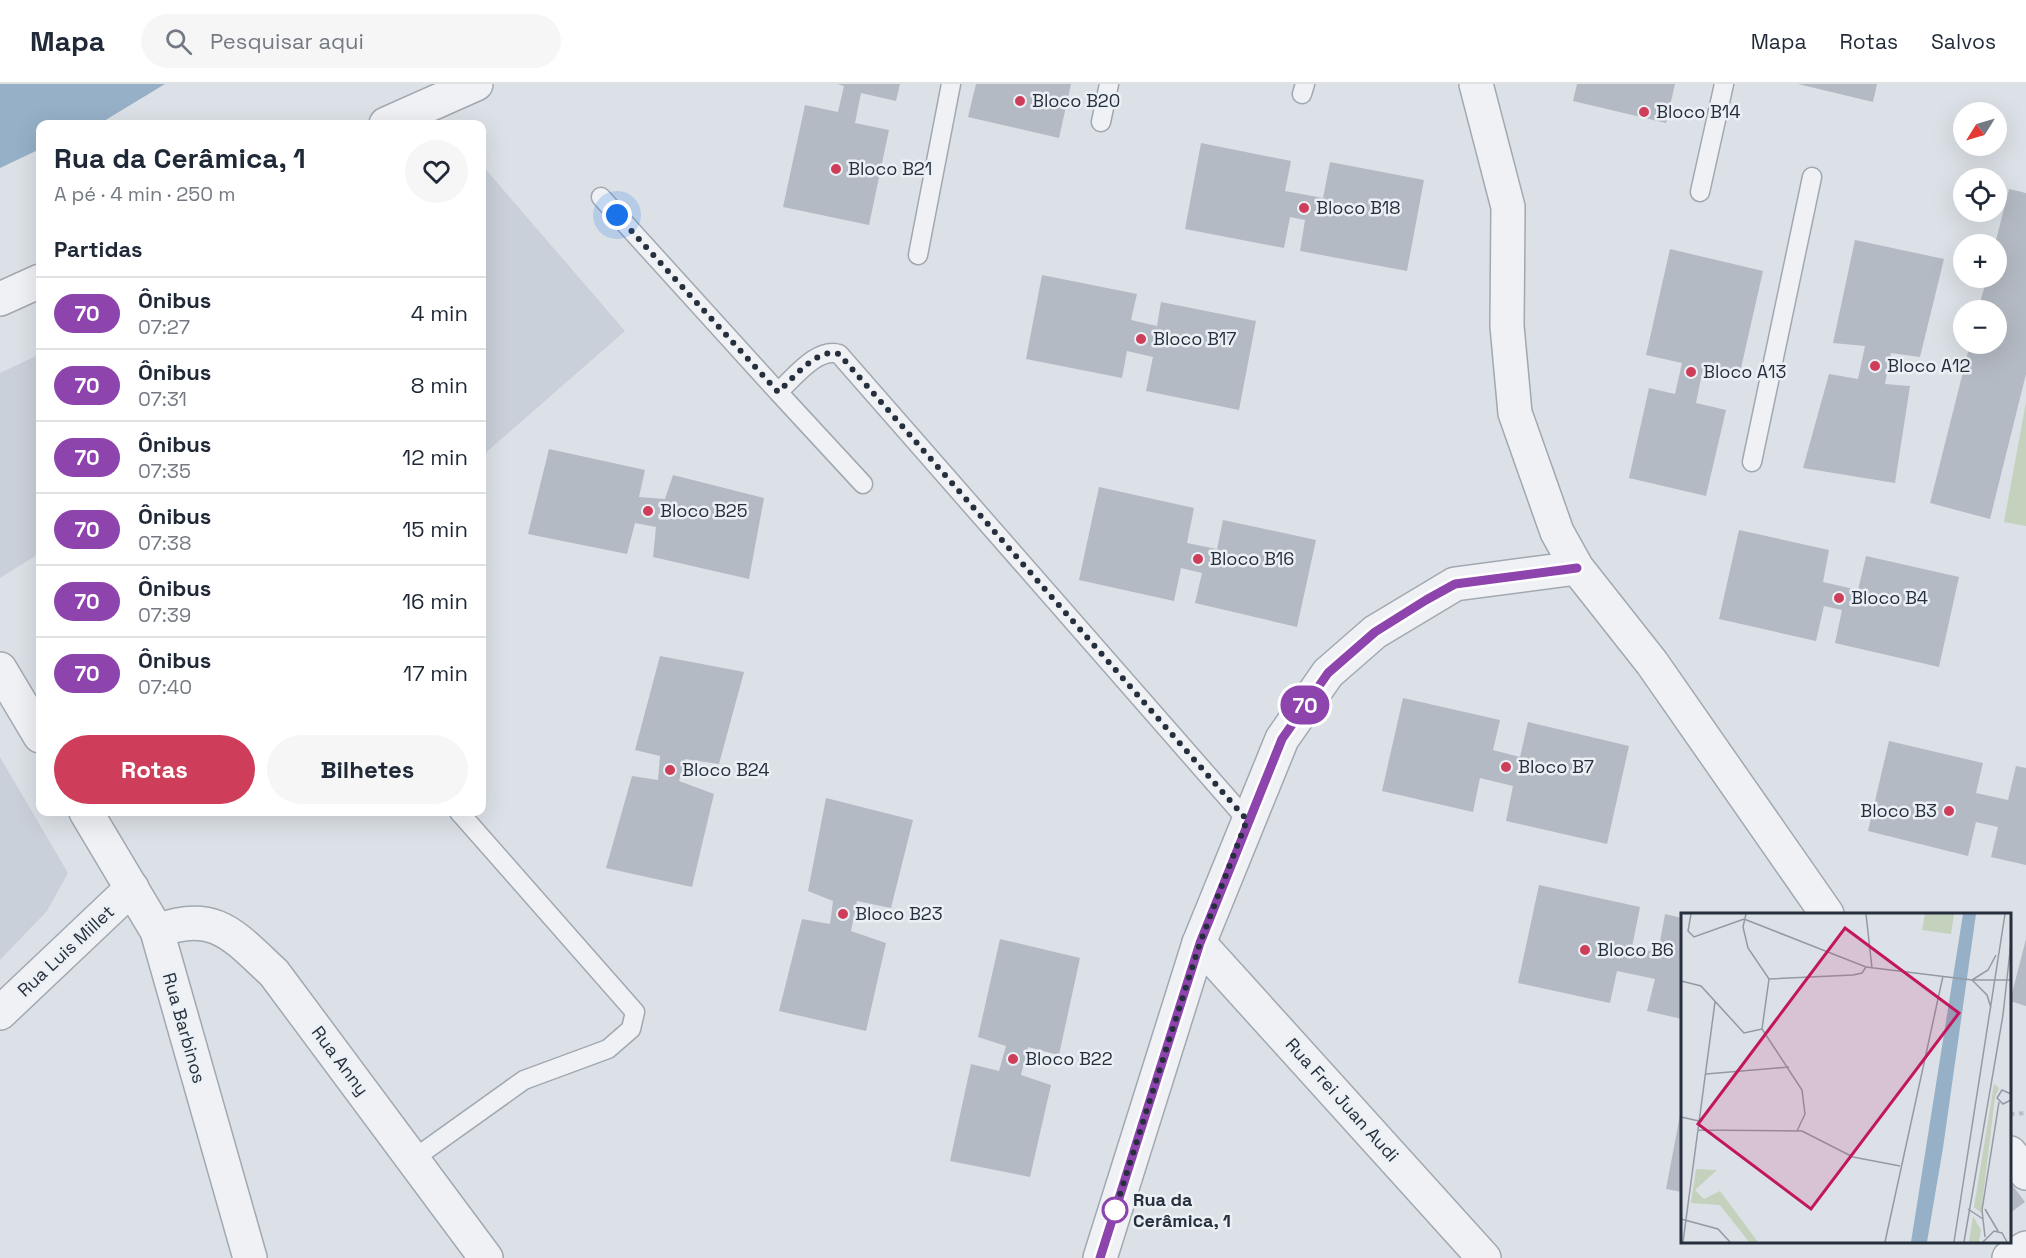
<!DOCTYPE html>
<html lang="pt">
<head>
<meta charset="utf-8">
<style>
  body { margin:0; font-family:"Space Grotesk",sans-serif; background:#f6f6f7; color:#1f2937; height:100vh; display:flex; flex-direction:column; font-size:22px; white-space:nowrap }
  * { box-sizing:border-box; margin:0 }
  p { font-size:20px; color:#747a83 }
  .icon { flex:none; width:33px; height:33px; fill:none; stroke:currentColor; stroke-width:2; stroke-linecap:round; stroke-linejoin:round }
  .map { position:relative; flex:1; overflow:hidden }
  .side { position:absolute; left:36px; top:36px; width:450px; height:696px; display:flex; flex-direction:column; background:#fff; border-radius:12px; box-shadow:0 6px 24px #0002 }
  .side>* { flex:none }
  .badge { padding:0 12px; border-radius:20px; font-size:21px; line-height:39px }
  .needle { width:39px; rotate:233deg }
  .tools { position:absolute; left:1953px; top:18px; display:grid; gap:12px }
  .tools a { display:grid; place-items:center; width:54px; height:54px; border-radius:50%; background:#fff; box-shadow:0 6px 24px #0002; font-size:30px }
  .you { position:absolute; width:30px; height:30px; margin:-15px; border:4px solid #fff; border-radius:50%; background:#1a73e8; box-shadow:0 0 0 9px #1a73e833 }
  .map>.badge { position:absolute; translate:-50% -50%; box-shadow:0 0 0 3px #fff }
  h2 { padding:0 18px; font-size:22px; line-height:54px }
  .round { display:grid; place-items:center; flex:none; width:63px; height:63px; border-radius:32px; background:#f6f6f7 }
  .headline { display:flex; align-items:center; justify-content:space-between; height:102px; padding:0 18px }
  h1 { font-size:28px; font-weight:700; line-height:45px }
  .cta { display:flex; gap:12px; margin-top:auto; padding:12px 18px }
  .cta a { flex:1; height:69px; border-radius:36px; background:#ce3e5a; color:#fff; font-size:24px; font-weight:700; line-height:69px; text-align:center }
  .cta a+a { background:#f6f6f7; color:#1f2937 }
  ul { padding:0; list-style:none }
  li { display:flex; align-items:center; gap:18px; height:72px; padding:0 18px; border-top:2px solid #e0e1e3 }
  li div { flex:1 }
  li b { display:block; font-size:22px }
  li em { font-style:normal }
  li .badge { min-width:66px; font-weight:700; text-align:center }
  header { display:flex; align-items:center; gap:36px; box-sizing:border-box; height:84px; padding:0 30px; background:#fff; border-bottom:2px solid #e0e1e3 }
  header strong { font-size:28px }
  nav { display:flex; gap:33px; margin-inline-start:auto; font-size:21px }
  .search { width:420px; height:54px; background:#f6f6f7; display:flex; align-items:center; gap:15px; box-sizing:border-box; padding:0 21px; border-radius:33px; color:#747a83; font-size:22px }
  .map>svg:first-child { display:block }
</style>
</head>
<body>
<header>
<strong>Mapa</strong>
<div class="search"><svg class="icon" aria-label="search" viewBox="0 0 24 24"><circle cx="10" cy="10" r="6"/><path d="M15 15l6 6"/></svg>Pesquisar aqui</div>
<nav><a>Mapa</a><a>Rotas</a><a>Salvos</a></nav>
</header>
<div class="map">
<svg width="2026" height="1174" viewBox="0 0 2026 1174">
  <rect width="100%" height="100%" fill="#dce1e7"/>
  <!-- built -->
  <path fill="#cad0d9" d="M482 81 625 247 482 372Z
    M40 270V469L0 494V289Z
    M0 673 68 789 47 827 0 876Z"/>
  <!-- green -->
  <path fill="#c3d1bd" d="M2026 318V442L2004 438Z"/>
  <!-- water -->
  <path fill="#96b0c7" d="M0 0H165L99 40H40V65L0 84Z"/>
  <!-- building -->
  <path fill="#b4bac3" d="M837 0H900L896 17 861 9 855 39 889 46 869 141 783 123 805 21 838 28 844 2Z
    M976 0H1071L1059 54 968 33Z
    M1577 0H1675L1666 39 1573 17Z
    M1798 0H1877L1873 18Z
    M1201 59 1291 77 1285 107 1323 114 1330 78 1424 96 1407 187 1300 167 1305 136 1290 133 1284 164 1185 145Z
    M2009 105 2026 109V290L1990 435 1930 419 1970 260H1996V226H1978L1987 194H1996L1995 160Z
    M1855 156 1944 175 1920 273 1891 269 1885 300 1910 302 1895 399 1803 384 1829 290 1858 295 1865 262 1833 259Z
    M1670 165 1763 187 1739 293 1703 284 1696 319 1726 326 1706 412 1629 394 1649 304 1675 310 1682 279 1646 271Z
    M1042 191 1137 210 1131 236 1157 242 1161 218 1256 237 1239 326 1146 307 1153 273 1127 267 1122 294 1026 275Z
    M549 365 645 386 639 413 665 415 673 391 764 414 749 495 653 473 656 443 635 439 627 470 528 450Z
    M1099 403 1194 424 1187 459 1217 465 1223 436 1316 456 1297 543 1195 519 1202 489 1181 484 1174 517 1079 496Z
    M1739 446 1829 466 1823 498 1858 506 1866 472 1959 493 1939 583 1835 559 1842 526 1824 522 1816 557 1719 535Z
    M660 572 744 588 719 680 685 675 679 697 714 710 692 803 606 784 632 692 658 696 660 672 635 666Z
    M1403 614 1500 636 1493 666 1520 673 1528 638 1629 662 1607 760 1506 737 1513 702 1480 694 1473 728 1382 707Z
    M1889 657 1983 679 1976 709 2008 716 2016 682 2026 684V781L1991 773 1998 743 1976 738 1968 772 1868 747Z
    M826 714 913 736 891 824 857 817 851 847 886 859 866 947 779 927 802 835 830 840 833 817 808 807Z
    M1539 801 1640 823 1632 863 1658 869 1665 830 1682 834V935L1647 927 1655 895 1617 887 1610 919 1518 899Z
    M1000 855 1080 874 1059 971 1028 963 1021 991 1051 1001 1030 1093 950 1077 971 980 999 987 1006 962 978 953Z
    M2026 855V922L2010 917Z
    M1681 1026H1682V1108L1666 1105Z
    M2010 1098 2025 1118 2010 1129Z"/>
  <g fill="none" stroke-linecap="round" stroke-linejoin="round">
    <defs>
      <path id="service" d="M1302 10 1305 0
        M1101 38 1109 0
        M1700 108 1724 0
        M601 113 778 308C794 294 817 263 839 270L1247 736
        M918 171 951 0
        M778 308 863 400
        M1752 378 1812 93
        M412 1076 524 996 608 965 631 945 635 928 459 728"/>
      <path id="minor" d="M1476 0 1508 123 1507 242 1515 329 1557 448 1577 484 1652 579 1827 830
        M386 40 476 0
        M0 215 40 197
        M1199 859 1282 655 1328 589 1375 548 1455 500 1577 484
        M0 929 132 804
        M2010 1069 2026 1089"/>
      <path id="tertiary" d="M0 585 40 652
        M86 728 157 847 250 1174
        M157 847C215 825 234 852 274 889L486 1174
        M1199 859 1484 1174
        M1100 1174 1199 859
        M2009 1174 2026 1164"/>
    </defs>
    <!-- service casing -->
    <use href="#service" stroke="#a2a8b1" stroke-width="21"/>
    <!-- minor casing -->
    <use href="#minor" stroke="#a2a8b1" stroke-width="36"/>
    <!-- tertiary casing -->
    <use href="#tertiary" stroke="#a2a8b1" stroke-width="36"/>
    <!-- path -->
    <path stroke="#bbbfc5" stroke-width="4" stroke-dasharray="4.5 4.5" stroke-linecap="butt" d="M2010 1030 2026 1029"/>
    <!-- service -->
    <use href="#service" stroke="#eff1f5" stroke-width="18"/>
    <!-- minor -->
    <use href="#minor" stroke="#eff1f5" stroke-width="33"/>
    <!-- tertiary -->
    <use href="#tertiary" stroke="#eff1f5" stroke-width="33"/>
  </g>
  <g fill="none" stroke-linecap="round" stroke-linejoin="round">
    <defs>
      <path id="line" d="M1100 1174 1200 859 1282 655 1328 589 1375 548 1426 516 1455 500 1577 484"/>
    </defs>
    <!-- line casing -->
    <use href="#line" stroke="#fff" stroke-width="14"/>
    <!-- line -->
    <use href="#line" stroke="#8e44ad" stroke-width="9"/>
    <!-- walk -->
    <path stroke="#262f3d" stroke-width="6" stroke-dasharray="0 10.8" d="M617 131 778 308C794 294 817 263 839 270L1247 736 1200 859 1115 1126"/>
  </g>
  <!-- markers -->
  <g fill="#ce3e5a" stroke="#ebf0f4" stroke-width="2">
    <circle cx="1020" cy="17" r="6"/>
    <circle cx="1644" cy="28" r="6"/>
    <circle cx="836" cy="85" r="6"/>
    <circle cx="1304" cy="124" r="6"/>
    <circle cx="1141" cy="255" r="6"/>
    <circle cx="1875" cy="282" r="6"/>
    <circle cx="1691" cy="288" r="6"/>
    <circle cx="648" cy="427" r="6"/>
    <circle cx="1198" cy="475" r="6"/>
    <circle cx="1839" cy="514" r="6"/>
    <circle cx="1506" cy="683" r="6"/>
    <circle cx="670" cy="686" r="6"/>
    <circle cx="1949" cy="727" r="6"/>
    <circle cx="843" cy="830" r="6"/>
    <circle cx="1585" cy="866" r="6"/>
    <circle cx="1013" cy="975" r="6"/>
  </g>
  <circle fill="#fff" stroke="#8e44ad" stroke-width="3" cx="1115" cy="1126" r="12"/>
  <g text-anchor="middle" stroke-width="5" stroke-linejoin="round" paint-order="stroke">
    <!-- poi labels -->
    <g font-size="18" fill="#262f3d" stroke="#ebf0f4" text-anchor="start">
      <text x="1032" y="23">Bloco B20</text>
      <text x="1656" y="34">Bloco B14</text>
      <text x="848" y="91">Bloco B21</text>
      <text x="1316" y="130">Bloco B18</text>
      <text x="1153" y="261">Bloco B17</text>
      <text x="1887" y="288">Bloco A12</text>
      <text x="1703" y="294">Bloco A13</text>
      <text x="660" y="433">Bloco B25</text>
      <text x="1210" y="481">Bloco B16</text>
      <text x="1851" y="520">Bloco B4</text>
      <text x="1518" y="689">Bloco B7</text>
      <text x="682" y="692">Bloco B24</text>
      <text x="1937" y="733" text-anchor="end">Bloco B3</text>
      <text x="855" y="836">Bloco B23</text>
      <text x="1597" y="872">Bloco B6</text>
      <text x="1025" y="981">Bloco B22</text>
    </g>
    <!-- street labels -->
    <g font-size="18" fill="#262f3d" stroke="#ebf0f4">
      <text transform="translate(66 867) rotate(-43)" y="6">Rua Luis Millet</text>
      <text transform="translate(184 944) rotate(74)" y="6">Rua Barbinos</text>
      <text transform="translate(340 977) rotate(53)" y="6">Rua Anny</text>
      <text transform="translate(1342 1016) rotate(48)" y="6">Rua Frei Juan Audi</text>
    </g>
    <!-- stop labels -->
    <g font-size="18" font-weight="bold" fill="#262f3d" stroke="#ebf0f4" text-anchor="start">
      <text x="1133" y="1122">Rua da<tspan x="1133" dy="21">Cerâmica, 1</tspan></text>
    </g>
  </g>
  <!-- overview -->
  <g transform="translate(1681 829)">
    <rect width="330" height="330" fill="#dce1e7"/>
    <path d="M244 1H273L270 21 241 17ZM313 171 318 175 314 184 300 300 293 294ZM15 256 36 257 14 277 23 286 39 278 77 329H68L39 292 10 290ZM292 303 300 317 298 329H288Z" fill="#c3d1bd"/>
    <path d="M282 1H295L262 235 246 329H230Z" fill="#96b0c7"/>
    <path fill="none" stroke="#939aa3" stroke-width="1.5" d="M10 1 7 18 13 24 63 6M65 1 62 14 67 35 88 66 172 62 181 60 185 54M185 1 191 55M63 6 185 54 291 67H330M0 68 20 73 63 120 81 116M310 95 306 82 291 67 307 57 315 42M81 116 121 177 124 201 116 218M81 116 88 66M25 161 108 154M330 181 321 177 316 185 322 191 330 187M0 204 18 208M17 217 121 218 172 244 219 253M287 296 302 306M304 296 317 318M0 306 37 316 49 329M304 324 301 297 318 189M2 329 34 89M204 329 262 63M273 329 324 1M283 329 322 102 330 29M302 329 313 318 321 320 326 329"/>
    <path fill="#c2185b" fill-opacity="0.15" stroke="#c2185b" stroke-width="3" d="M164 15 278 100 130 296 17 211Z"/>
    <rect width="330" height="330" fill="none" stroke="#262f3d" stroke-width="3"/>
  </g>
</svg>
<div class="tools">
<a><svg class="needle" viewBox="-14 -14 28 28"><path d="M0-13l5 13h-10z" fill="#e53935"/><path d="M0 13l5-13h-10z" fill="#747a83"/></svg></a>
<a><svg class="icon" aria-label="locate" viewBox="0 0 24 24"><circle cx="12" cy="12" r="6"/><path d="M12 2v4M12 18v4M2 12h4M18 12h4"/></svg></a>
<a>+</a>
<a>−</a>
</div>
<div class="you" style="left:617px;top:131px"></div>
<b class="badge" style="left:1305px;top:621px;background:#8e44ad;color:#fff">70</b>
<section class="side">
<div class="headline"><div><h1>Rua da Cerâmica, 1</h1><p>A pé · 4 min · 250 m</p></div><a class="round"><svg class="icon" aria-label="heart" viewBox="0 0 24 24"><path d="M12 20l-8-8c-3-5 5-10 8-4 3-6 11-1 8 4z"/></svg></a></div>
<h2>Partidas</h2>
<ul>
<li><span class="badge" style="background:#8e44ad;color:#fff">70</span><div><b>Ônibus</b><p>07:27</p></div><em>4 min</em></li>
<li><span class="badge" style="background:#8e44ad;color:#fff">70</span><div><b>Ônibus</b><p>07:31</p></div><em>8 min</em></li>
<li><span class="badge" style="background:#8e44ad;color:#fff">70</span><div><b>Ônibus</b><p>07:35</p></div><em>12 min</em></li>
<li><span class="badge" style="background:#8e44ad;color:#fff">70</span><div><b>Ônibus</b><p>07:38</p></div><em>15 min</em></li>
<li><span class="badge" style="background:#8e44ad;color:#fff">70</span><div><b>Ônibus</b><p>07:39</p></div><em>16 min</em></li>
<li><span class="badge" style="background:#8e44ad;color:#fff">70</span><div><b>Ônibus</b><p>07:40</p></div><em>17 min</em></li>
</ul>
<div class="cta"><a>Rotas</a><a>Bilhetes</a></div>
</section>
</div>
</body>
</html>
